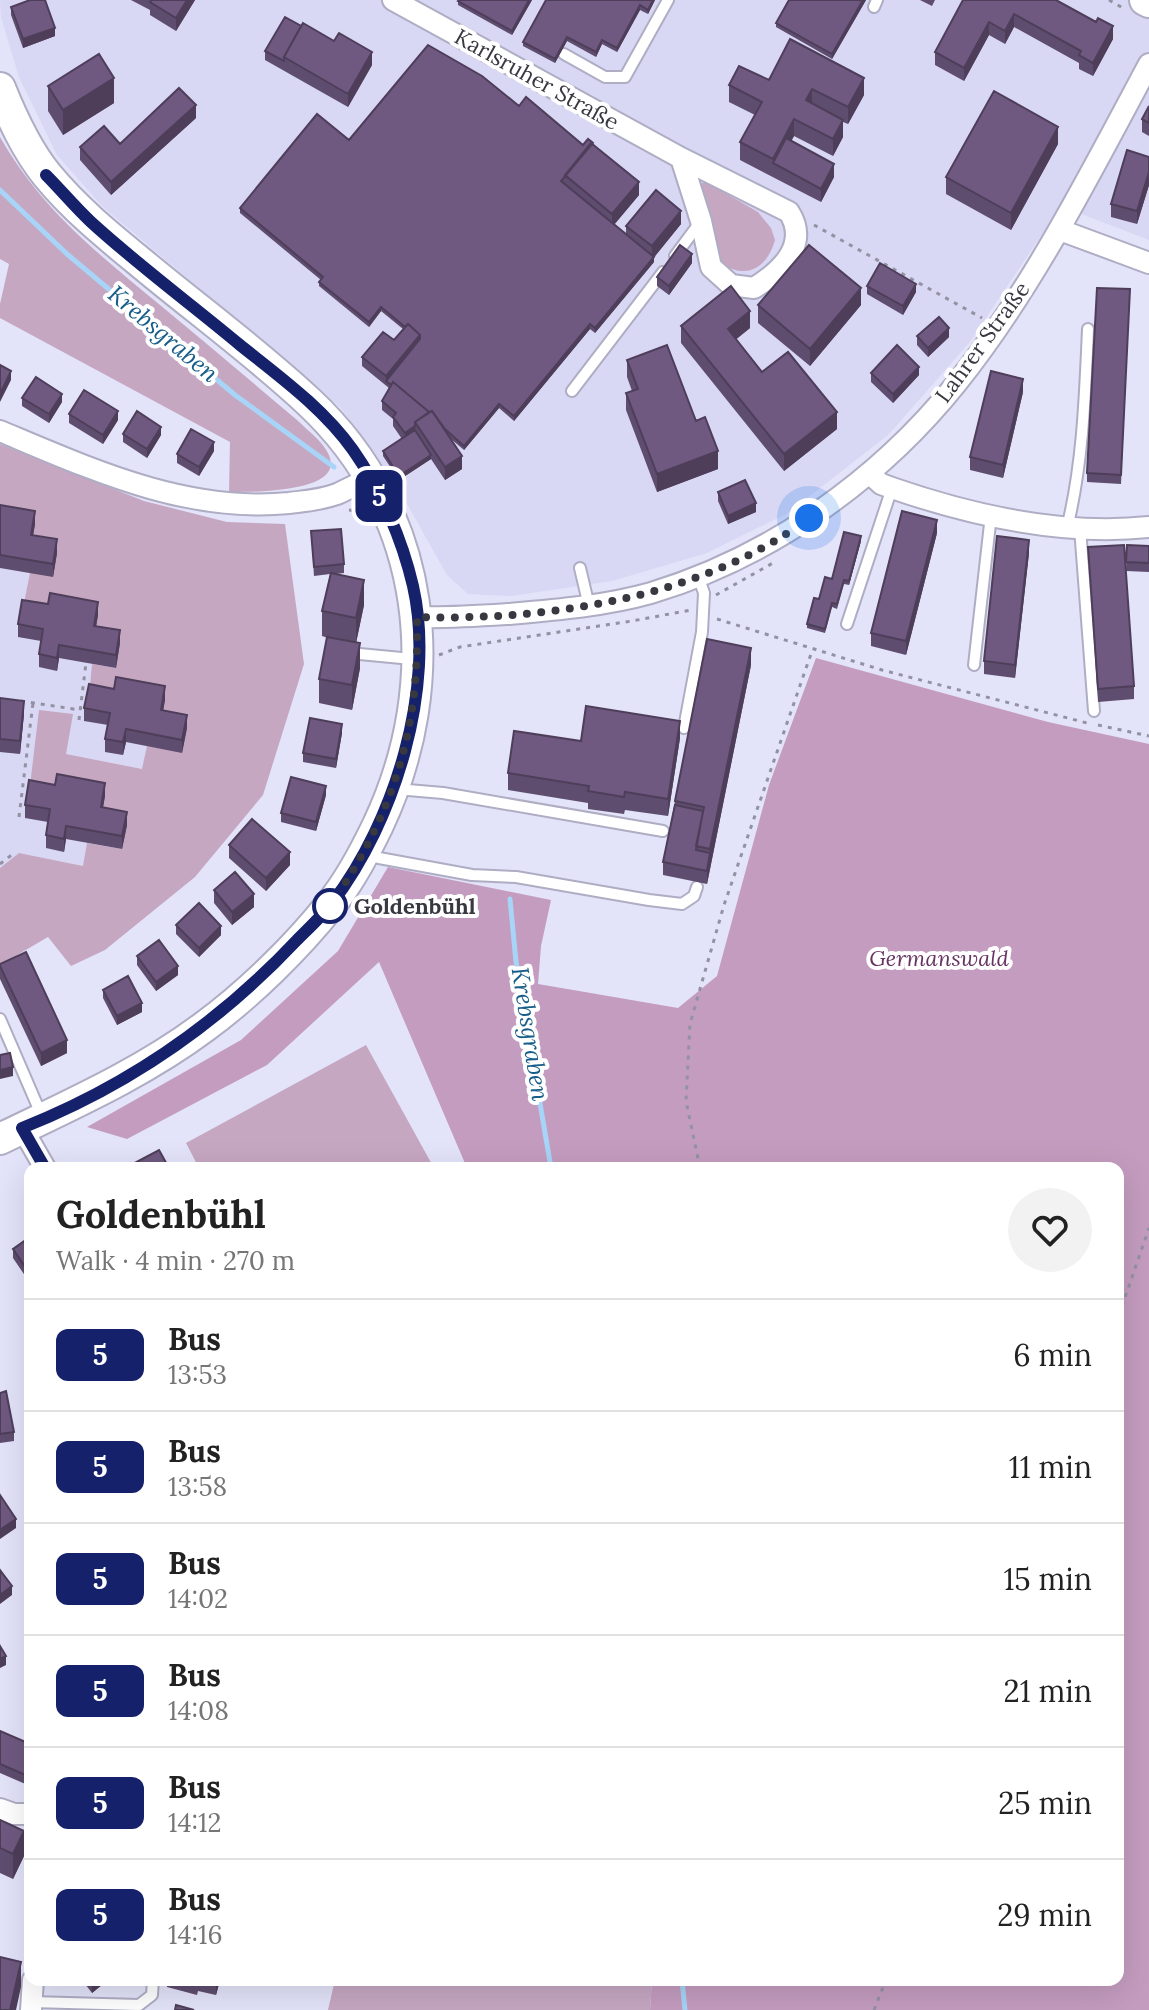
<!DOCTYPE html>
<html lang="en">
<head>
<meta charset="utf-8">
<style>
  body { margin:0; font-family:Lora,serif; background:#f2f2f2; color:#222; height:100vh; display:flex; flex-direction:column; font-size:30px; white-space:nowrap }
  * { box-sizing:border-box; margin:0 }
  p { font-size:26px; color:#767676 }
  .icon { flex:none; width:44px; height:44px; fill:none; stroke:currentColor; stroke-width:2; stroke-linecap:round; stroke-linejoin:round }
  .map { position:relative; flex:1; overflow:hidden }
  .panel { position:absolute; left:24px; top:1162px; width:1100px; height:824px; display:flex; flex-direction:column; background:#fff; border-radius:16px; box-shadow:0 8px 32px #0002 }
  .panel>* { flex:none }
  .badge { padding:0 16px; border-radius:12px; font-size:28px; line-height:52px }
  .you { position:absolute; width:40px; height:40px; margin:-20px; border:6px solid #fff; border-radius:50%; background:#1a73e8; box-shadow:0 0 0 12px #1a73e833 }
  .map>.badge { position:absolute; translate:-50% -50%; box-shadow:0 0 0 4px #fff }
  .round { display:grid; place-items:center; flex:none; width:84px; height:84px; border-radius:42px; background:#f2f2f2 }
  .head { display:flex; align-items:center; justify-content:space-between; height:136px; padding:0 32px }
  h1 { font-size:38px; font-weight:800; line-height:60px }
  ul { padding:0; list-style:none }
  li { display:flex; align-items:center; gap:24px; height:112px; padding:0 32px; border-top:2px solid #e0e0e0 }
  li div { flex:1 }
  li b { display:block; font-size:30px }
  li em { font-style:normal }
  li .badge { min-width:88px; font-weight:700; text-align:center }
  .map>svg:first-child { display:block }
</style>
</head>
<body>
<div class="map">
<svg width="1149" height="2010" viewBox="0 0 1149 2010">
  <rect width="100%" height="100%" fill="#e3e3fa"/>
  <!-- built -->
  <path fill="#d8d7f4" d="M0 0H1149V240L1061 206 969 343 888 435 788 513 707 553 612 581 511 596 468 594 447 575 397 486 341 408 103 207 57 155 19 77 1 17Z
    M0 518 98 615 120 643 116 668 165 700 187 728 182 753 142 769 66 754 29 793 105 796 127 825 122 849 83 866 19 853 0 868Z"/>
  <!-- green -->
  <path fill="#c6a7c2" d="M0 137C42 210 96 252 160 305 206 343 252 382 297 420 308 431 331 447 331 464 330 493 248 492 229 492L230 442 0 318V304L9 264 0 259Z
    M706 182 758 212 771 228 775 240C766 271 743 281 717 260L699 189 702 183Z
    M0 444 144 501 227 522 285 524 304 664 263 795 195 877 105 950 71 966 48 937 0 965V868L19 853 83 866 87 843 122 849 101 820 105 796 29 794 39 710 73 714 66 754 142 769 147 746 182 752 187 728 161 723 164 699 89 697 92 664 116 668 120 643 22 613 30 573 0 518Z
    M366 1045 434 1168H199L186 1143Z
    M335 1980H652L650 2010H328Z"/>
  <!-- forest -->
  <path fill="#c49cbf" d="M816 658 1048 722 1149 744V2010H650L652 1980H1118V1168H467L379 962 267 1065 127 1139 87 1127 241 1040 338 951 388 867 551 900 541 946 538 984 678 1008 717 976 769 785Z"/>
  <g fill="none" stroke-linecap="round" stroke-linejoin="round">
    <!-- stream -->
    <path stroke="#a7d4f7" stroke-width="5" d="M0 190 67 254 235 395 334 467
      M510 899 516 962 551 1168
      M682 1980 685 2010"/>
    <defs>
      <path id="lane" d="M874 7 877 0
        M564 54 605 77H625L668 0
        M675 256 701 221
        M572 391 663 272
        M1067 528C1083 463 1085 396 1088 329
        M1080 528 1094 711
        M580 568 589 606
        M847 624 892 488
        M349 653 412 659
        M974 665 991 515
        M684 728 702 632 704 593 698 576
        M408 790 443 793 663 831
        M366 853 379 858 472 875 516 877 649 900 682 904 694 896 697 887
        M0 1019 41 1114
        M32 2002 139 2005 152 1995 153 1980"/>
      <path id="street" d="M393 0 681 158 789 212C810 245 780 272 754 288L731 285 711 267 701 221 681 158
        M1060 230 1149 263
        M0 431C93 470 186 513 289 503 305 501 321 500 337 494 348 489 359 483 370 478
        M869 473 881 484 892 488C973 516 1063 536 1149 527
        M417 617C447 618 477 616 508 614 555 610 605 606 651 593 770 557 878 481 956 384 1033 288 1091 172 1149 64
        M22 1128 45 1168
        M0 1809 14 1814H30
        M31 2010 33 1980"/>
      <path id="secondary" d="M1145 0 1149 2
        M0 88C12 118 26 149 47 175 74 208 107 235 140 262 195 308 257 353 309 402 428 513 446 681 378 825 365 852 350 881 331 904 297 947 249 994 204 1027 141 1074 70 1105 0 1139"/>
    </defs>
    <!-- lane casing -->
    <use href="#lane" stroke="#aeadc4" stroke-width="14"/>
    <!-- street casing -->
    <use href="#street" stroke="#aeadc4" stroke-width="24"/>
    <!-- secondary casing -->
    <use href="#secondary" stroke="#aeadc4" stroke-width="34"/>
    <!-- path -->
    <path stroke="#9292a2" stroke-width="3" stroke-dasharray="4 6" stroke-linecap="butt" d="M1109 0 1123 8
      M814 225 982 318
      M349 510 357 511 362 518
      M716 595 773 563
      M717 619 882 670 1087 723
      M439 655 460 647 632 621 691 610
      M21 701 80 710
      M79 720 86 663
      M1098 725 1149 736
      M19 817 33 703
      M0 864 14 853
      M700 1168 686 1101 690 1024 724 905 812 651
      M1118 1336 1121 1309 1149 1228
      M874 2010 886 1980"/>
    <!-- lane -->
    <use href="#lane" stroke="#fff" stroke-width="10"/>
    <!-- street -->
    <use href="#street" stroke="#fff" stroke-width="20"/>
    <!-- secondary -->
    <use href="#secondary" stroke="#fff" stroke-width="30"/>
  </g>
  <!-- wall -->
  <path fill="#5f4d6f" d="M131 0H195L176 31 150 15V10Z
    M532 0 512 35 458 5V1Z
    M655 0 648 14 640 10 617 52 602 44 596 57 567 41 555 63 523 46V42Z
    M789 0H866L832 59 776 27V23Z
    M920 0H935L932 6Z
    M963 0 1113 39 1093 76 1079 69V63L1014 27 1005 44 989 35 964 81 935 65V52Z
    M11 7 55 36 23 48 11 15Z
    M265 51 372 65 348 107 265 60Z
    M769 80 864 95 848 124 843 122V137L833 156 794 136 791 141 834 177 821 202 740 160V142L755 115 729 102V85Z
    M48 86 114 103 63 135 48 111Z
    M519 106 583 145 593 144 639 195 614 225 626 234V226L681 224 654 257V262L595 333 590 329 514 421 499 408 464 450 451 439 462 469 445 480 431 459 399 480 383 456V451L402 439 393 426V419L382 410V401L389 388 362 366V357L394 340 403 329 381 311 369 327 319 286V282L321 280 240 213V208L349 140Z
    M1149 106V136L1142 132V119Z
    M196 118 111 195 80 160V147L120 144Z
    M1058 144 1011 230 946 194V177Z
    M1149 157V185L1137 224 1111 217V204Z
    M692 263 669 295 657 286V277Z
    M867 286 916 292 903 315 867 294Z
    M1130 289 1121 484 1087 482V473Z
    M758 305H861L810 366 758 323Z
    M681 326 750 328 736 339 762 372 837 429 784 471 681 343Z
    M917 336 949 337 928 357 917 345Z
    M627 360 696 421 718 469 657 492 626 410V393L632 391 627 377Z
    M871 373 919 375 893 403 871 382Z
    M1023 392 1003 478 970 470V457Z
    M22 398 62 402 49 423 22 406Z
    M69 414 118 420 103 444 69 423Z
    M123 434 161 435 147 458 123 442Z
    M214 451 199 476 177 463V454Z
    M718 492 756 512 728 524 718 501Z
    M0 505 35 524 33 535 57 553 53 577 0 568Z
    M311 531 344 564V573L336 574 364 605 356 643 360 668 352 710 319 703V679L328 638 322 636V611L330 574 314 576Z
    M937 533 906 655 871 646V633Z
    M861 541 849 585 844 584 837 609 832 607 825 633 807 628V624L819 599 832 579Z
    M1127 545 1149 546V572L1126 571Z
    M1088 547 1134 686V699L1098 702Z
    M1029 553 1015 678 984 674V661Z
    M98 615 96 626 120 643 116 668 59 658 57 671 39 667V654L41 641 18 637V624Z
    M751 665 707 884 663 875V862L675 801Z
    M0 698 24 714 20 754 0 752Z
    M165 700 163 710 187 728 182 753 126 742 123 755 105 752V739L108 725 84 721V708Z
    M342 733 336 768 303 762V753Z
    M680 738 668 816 625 810 624 814 588 809V803L508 790V773L581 741Z
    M326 795 316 831 281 822V813Z
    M105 796 103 807 127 825 122 849 66 839 64 852 46 848V835L48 822 25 818V805Z
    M229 845 290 865 266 891 229 858Z
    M214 890 254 907 232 925 214 903Z
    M176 925 221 935 199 957 176 934Z
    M137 956 178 975 156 991 137 965Z
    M0 964 67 1053 41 1066 0 979Z
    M103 990 142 1012 117 1025 103 998Z
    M30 1237V1283L13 1258V1249Z
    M0 1393 14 1432V1441L0 1443Z
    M0 1731 30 1744V1786L0 1773Z
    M0 1820 24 1856 13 1879 0 1873Z
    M82 1980H108L92 1993Z
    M167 1980H220L216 1995 198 1991 197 1995 167 1987Z"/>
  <!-- shaded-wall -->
  <path fill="#4e3e5a" d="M187 0H195L176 31V18Z
    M529 0H532L512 35V31Z
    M653 0H655L648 14V10Z
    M863 0H866L832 59V54Z
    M640 5V10L617 52V48Z
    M1014 14V27L1005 44V31Z
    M989 22V35L964 81V68Z
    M1113 26V39L1093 76V63Z
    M55 28V36L23 48V39Z
    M567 37V41L555 63V59Z
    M602 40V44L596 57V52Z
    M372 52V65L348 107V94Z
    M114 78V103L63 135V110Z
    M864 78V95L848 124V107Z
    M812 89V106L806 100Z
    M196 105V118L111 195V182Z
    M794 119V136L778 166 773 163V159Z
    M843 120V137L833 156V139Z
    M1058 127V144L1011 230V213Z
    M834 164V177L821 202V189Z
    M1149 172V185L1137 224V211Z
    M639 182V195L612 227V214Z
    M681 211V224L652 260V246Z
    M692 254V263L669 295V286Z
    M654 257V262L595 333V328Z
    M916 284V292L903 315V306Z
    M861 288V305L810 366V349Z
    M381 307V311L369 327V322Z
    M750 311V328L728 346V329Z
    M590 324V329L514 421V416Z
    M949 328V337L928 357V348Z
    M420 335V343L386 381V376Z
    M919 367V375L893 403V394Z
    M11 371V380L0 402V394Z
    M1023 379V392L1003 478V465Z
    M62 394V402L49 423V414Z
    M499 404V408L464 450V446Z
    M118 411V420L103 444V435Z
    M837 412V429L784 471V454Z
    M415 426V435L405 442V433Z
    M161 427V435L147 458V449Z
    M214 442V451L199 476V467Z
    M718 451V469L657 492V474Z
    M431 455V459L399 480V476Z
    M462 456V469L445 480V467Z
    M756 503V512L728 524V516Z
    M35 511V524L31 548V535Z
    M937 520V533L906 655V641Z
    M861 536V541L849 585V581Z
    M57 539V553L53 577V564Z
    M1029 540V553L1015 678V665Z
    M364 580V605L356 643V618Z
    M98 602V615L94 639V626Z
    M120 630V643L116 668V655Z
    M360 643V668L352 710V685Z
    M59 645V658L57 671V658Z
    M751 648V665L707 884V871L710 849Z
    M165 686V700L161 723V710Z
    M24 701V714L20 754V741Z
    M187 715V728L182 753V740Z
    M680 721V738L668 816V799Z
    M342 724V733L336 768V759Z
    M126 729V742L123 755V742Z
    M105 783V796L101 820V807Z
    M326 786V795L316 831V822Z
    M127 812V825L122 849V836Z
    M66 826V839L64 852V839Z
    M290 852V865L266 891V878Z
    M254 894V907L232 925V912Z
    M221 926V935L199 957V948Z
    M178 966V975L156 991V982Z
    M142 1003V1012L117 1025V1016Z
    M67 1040V1053L41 1066V1053Z
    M13 1067V1076L0 1079V1070Z
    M16 1519V1528L0 1539V1530Z
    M12 1586V1595L0 1604V1595Z
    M6 1656V1665L0 1668V1659Z
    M24 1831V1856L13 1879V1854Z
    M21 1962V1987L16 2010H10Z
    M97 1980H108L92 1993V1984Z
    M217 1980H220L216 1995V1982Z"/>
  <!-- building -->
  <path fill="#6f5981" stroke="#4e3e5a" stroke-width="2" d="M30 0H45L55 28 23 39 11 7Z
    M152 0H187L176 18 150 2Z
    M459 0H529L512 31 458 1Z
    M546 0H653L648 10 640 5 617 48 602 40 596 52 567 37 555 59 523 42Z
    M789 0H863L832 54 776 23Z
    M963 0H1056L1096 22 1098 18 1113 26 1093 63 1079 55 1081 51 1014 14 1005 31 989 22 964 68 935 52Z
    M285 17 301 26 284 57V61L265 51Z
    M303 23 334 41 339 33 372 52 348 94 284 57Z
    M790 39 864 78 848 107 812 89 806 100 843 120 833 139 794 119 773 159 740 142 762 102 729 85 739 66 769 80Z
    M428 45 482 76 519 106 526 97 583 145 588 139 593 143 561 181 654 257 595 328 590 324 514 416 499 404 464 446 445 429 432 411 429 412 393 382 391 385 386 381 420 339V335L408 324 405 327 381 307 369 322 319 282 323 277 240 208 317 114 349 140Z
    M99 54 114 78 63 110 48 86Z
    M179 88 196 105 111 182 80 147 104 126 120 144Z
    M994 91 1058 127 1011 213 946 177Z
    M1149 106V123L1142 119Z
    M786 138 834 164 821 189 773 163Z
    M591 143 639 182 612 214 565 175Z
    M1127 150 1149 157V172L1137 211 1111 204Z
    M656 190 681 211 652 246 626 226Z
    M680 245 692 254 669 286 657 277Z
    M809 245 861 288 810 349 758 305Z
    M880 263 916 284 903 306 867 286Z
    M731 286 750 311 728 329 762 372 788 352 837 412 784 454 681 326Z
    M1097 288 1130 289 1121 475 1087 473Z
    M939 317 949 328 928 348 917 336Z
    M408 324 420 335 386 376 362 357 383 332 394 340Z
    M667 345 696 421 705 417 718 451 657 474 626 393 638 389 627 360Z
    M897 345 919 367 893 394 871 373Z
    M0 365 11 371 0 394Z
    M991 371 1023 379 1003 465 970 457Z
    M36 377 62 394 49 414 22 398Z
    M393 382 429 412 415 422V426L405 433 393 417 396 413 382 401Z
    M84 390 118 411 103 435 69 414Z
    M137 411 161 427 147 449 123 434Z
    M432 411 462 456 445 467 415 422Z
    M191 429 214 442 199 467 177 454Z
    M415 430 431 455 399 476 383 451Z
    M745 480 756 503 728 516 718 492Z
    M0 505 35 511 31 535 57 539 53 564 0 555Z
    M902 511 937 520 906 641 871 633Z
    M341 529 344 564 314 567 311 531Z
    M844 532 861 536 849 581 844 580 837 604 832 603 825 629 807 624 814 598 819 599 825 577 832 579Z
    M997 536 1029 540 1015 665 984 661Z
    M1124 545 1134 686 1098 689 1088 547Z
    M1127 545 1149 546V563L1126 562Z
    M331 573 364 580 356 618 322 611Z
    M50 593 98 602 94 626 120 630 116 655 59 645 57 658 39 654 43 629 18 624 22 600 48 604Z
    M327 637 360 643 352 685 319 679Z
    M707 639 751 648 710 849 696 846 704 807 675 801Z
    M116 677 165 686 161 710 187 715 182 740 126 729 123 742 105 739 110 713 84 708 89 684 114 689Z
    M0 698 24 701 20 741 0 739Z
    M586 706 680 721 668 799 625 792 624 797 588 791 589 786 508 773 514 731 581 741Z
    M310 718 342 724 336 759 303 753Z
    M57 774 105 783 101 807 127 812 122 836 66 826 64 839 46 835 50 809 25 805 29 780 55 785Z
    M291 777 326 786 316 822 281 813Z
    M675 805 703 811 696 850 710 853 707 871 663 862Z
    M252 819 290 852 266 878 229 845Z
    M235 872 254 894 232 912 214 890Z
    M199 903 221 926 199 948 176 925Z
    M159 940 178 966 156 982 137 956Z
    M26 952 67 1040 41 1053 0 966V964Z
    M128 976 142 1003 117 1016 103 990Z
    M10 1053 13 1067 0 1070V1055Z
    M159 1150 169 1168H130L129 1166Z
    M30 1237V1274L13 1249Z
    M6 1391 14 1432 0 1434V1393Z
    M0 1495 16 1519 0 1530Z
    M0 1570 12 1586 0 1595Z
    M0 1646 6 1656 0 1659Z
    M0 1731 30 1744V1777L0 1764Z
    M0 1820 24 1831 13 1854 0 1848Z
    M0 1957 21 1962 10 2010H0Z
    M176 2005 194 2010H175Z"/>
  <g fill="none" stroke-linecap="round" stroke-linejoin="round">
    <defs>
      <path id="line" d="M45 1168 22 1128C128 1086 219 1023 297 940 309 928 322 916 332 903 395 821 436 687 413 586 402 539 381 490 353 450 323 408 280 377 240 345 191 304 138 265 91 222 75 207 61 190 46 175"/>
    </defs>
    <!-- line casing -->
    <use href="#line" stroke="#fff" stroke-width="18"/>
    <!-- line -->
    <use href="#line" stroke="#15216a" stroke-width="12"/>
    <!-- walk -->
    <path stroke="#383841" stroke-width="8" stroke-dasharray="0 14.4" d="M330 906C394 813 420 730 417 617 547 621 703 598 809 518"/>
  </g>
  <!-- markers -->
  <circle fill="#fff" stroke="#15216a" stroke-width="4" cx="330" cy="906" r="16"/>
  <g text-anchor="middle" stroke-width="8" stroke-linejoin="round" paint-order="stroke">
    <!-- street labels -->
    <g font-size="22" fill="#383841" stroke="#fff">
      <text transform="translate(537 79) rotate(29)" y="8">Karlsruher Straße</text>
      <text transform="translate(982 342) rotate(-54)" y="8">Lahrer Straße</text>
    </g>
    <!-- stop labels -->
    <g font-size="22" font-weight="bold" fill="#383841" stroke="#fff" text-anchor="start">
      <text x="354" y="914">Goldenbühl</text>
    </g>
    <!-- park labels -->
    <g font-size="22" font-style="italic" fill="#663362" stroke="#fff">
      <text x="939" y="966">Germanswald</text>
    </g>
    <!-- water labels -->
    <g font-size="24" font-style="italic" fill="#175d89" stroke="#fff">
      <text transform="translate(163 334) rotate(40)" y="8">Krebsgraben</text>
      <text transform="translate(530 1034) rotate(81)" y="8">Krebsgraben</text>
    </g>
  </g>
</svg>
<div class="you" style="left:809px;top:518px"></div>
<b class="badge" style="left:379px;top:496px;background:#15216a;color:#fff">5</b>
<section class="panel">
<div class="head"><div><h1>Goldenbühl</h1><p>Walk · 4 min · 270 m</p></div><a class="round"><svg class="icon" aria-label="heart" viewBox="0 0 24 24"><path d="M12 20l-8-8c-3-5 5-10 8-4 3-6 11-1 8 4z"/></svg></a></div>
<ul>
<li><span class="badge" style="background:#15216a;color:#fff">5</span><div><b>Bus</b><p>13:53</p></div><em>6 min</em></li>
<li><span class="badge" style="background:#15216a;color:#fff">5</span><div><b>Bus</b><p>13:58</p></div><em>11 min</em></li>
<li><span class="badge" style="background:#15216a;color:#fff">5</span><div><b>Bus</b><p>14:02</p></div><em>15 min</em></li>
<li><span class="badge" style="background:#15216a;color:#fff">5</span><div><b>Bus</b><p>14:08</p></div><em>21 min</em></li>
<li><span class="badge" style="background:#15216a;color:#fff">5</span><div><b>Bus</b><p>14:12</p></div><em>25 min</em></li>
<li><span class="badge" style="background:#15216a;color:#fff">5</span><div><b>Bus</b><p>14:16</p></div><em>29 min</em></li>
</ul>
</section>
</div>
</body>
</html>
